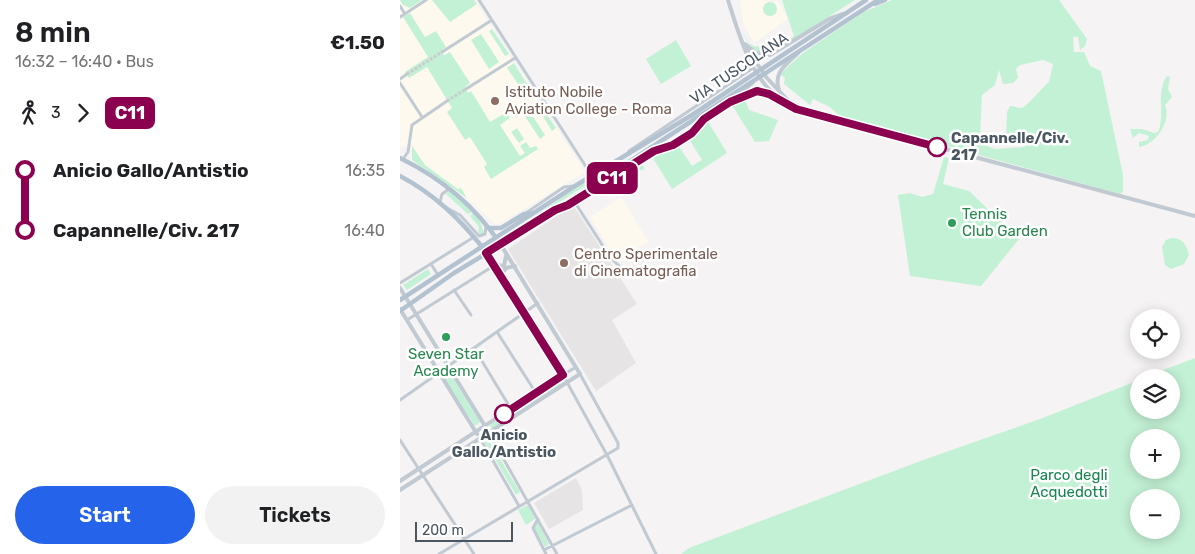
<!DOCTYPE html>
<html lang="en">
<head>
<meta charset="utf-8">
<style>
  body { margin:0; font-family:Rubik,sans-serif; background:#f2f2f2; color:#202124; height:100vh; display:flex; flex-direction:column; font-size:19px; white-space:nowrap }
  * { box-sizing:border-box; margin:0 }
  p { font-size:16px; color:#757577 }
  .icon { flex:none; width:28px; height:28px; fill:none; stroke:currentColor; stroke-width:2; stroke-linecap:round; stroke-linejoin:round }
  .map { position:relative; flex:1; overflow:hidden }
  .panel { display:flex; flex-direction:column; background:#fff; width:400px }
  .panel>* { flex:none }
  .badge { padding:0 10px; border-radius:8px; font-size:18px; line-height:32px }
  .buttons { position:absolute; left:730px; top:309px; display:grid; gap:10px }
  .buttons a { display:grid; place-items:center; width:50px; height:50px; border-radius:50%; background:#fff; box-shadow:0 2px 12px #0003; font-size:25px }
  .scale { position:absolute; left:15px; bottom:12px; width:98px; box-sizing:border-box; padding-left:5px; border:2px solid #4a5661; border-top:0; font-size:14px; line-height:18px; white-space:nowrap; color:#4a5661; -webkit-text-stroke:4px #fff; paint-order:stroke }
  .map>.badge { position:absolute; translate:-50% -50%; box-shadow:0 0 0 2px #fff }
  .legs { display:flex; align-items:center; gap:8px; height:55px; padding:0 15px; font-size:16px }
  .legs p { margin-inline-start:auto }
  .overview { display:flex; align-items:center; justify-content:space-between; height:85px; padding:0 15px }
  h1 { font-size:28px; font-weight:600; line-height:38px }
  .action { display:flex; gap:10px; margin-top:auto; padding:10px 15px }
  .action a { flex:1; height:58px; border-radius:30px; background:#2563eb; color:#fff; font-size:20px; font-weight:600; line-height:58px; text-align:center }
  .action a+a { background:#f2f2f2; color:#202124 }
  ul { padding:0 15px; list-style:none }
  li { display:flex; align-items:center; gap:18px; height:60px; font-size:19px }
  li i { display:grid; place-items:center; width:8px; height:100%; margin:0 6px; background:currentColor }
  li i::after { content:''; width:12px; height:12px; margin:-6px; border:4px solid; border-radius:50%; background:#fff }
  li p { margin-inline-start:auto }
  li:first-child i { background:linear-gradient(#0000 50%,currentColor 0) }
  li:last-child i { background:linear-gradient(currentColor 50%,#0000 0) }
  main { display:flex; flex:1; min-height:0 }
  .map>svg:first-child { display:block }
</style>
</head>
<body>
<main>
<section class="panel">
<div class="overview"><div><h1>8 min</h1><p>16:32 – 16:40 · Bus</p></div><b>€1.50</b></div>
<div class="legs"><svg class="icon" aria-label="walk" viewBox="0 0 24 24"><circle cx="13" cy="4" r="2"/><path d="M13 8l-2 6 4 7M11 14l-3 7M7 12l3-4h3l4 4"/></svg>3<svg class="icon" aria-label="forward" viewBox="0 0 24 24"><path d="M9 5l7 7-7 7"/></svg><b class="badge" style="background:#8b004f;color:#fff">C11</b></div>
<ul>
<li><i style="color:#8b004f"></i><b>Anicio Gallo/Antistio</b><p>16:35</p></li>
<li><i style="color:#8b004f"></i><b>Capannelle/Civ. 217</b><p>16:40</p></li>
</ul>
<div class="action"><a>Start</a><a>Tickets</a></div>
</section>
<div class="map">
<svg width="795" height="554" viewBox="0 0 795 554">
  <rect width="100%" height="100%" fill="#f5f3f3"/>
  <!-- commercial -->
  <path fill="#fdf9ef" d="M0 0H74L185 172 97 225 66 198 11 159 12 146 0 147Z
    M340 0H365L373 3 377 0 388 19 354 43 343 23Z
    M221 197 250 244 247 243 227 255V260L221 261 215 258 190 217Z"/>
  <!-- education -->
  <path fill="#e6e4e5" d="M173 205 237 304 212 320 236 363 196 391 108 249Z
    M176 478 182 490 183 510 149 529 134 503Z"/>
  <!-- green -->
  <path fill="#c3f1d5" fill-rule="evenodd" d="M0 0H22L10 8 3 5Z
    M32 0H74L77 4 50 22Z
    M382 0H455L375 51C357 58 349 46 342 31 347 39 350 49 360 46L370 51 394 36Z
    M492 0H659L687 39 685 46 680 50 678 37H673L674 52H684L690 66 701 71 723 175V192L720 194 441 117 430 107 413 99 410 105 384 84 385 78 380 74 403 53 443 26 464 12ZM643 60 653 64 649 82C644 86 626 107 622 108 618 108 614 106 610 106L607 112 606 137 608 140 624 135 629 144C622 149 618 147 610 148 594 149 589 152 580 136L582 95 595 85 599 70 603 84 613 83 618 78 616 69 620 65Z
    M363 9a7 7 0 1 1 14 0a7 7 0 1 1-14 0Z
    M10 13 25 37 36 31 46 47 41 51 44 55 50 52 70 83 65 87 68 93 71 91 90 122 107 112 110 118 100 125 120 156 125 153 120 146 126 142 130 148 136 146 138 149 91 179 84 167 87 164 70 137 65 140 47 112 52 108 27 67 9 78 5 72 28 57 3 17Z
    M92 29 109 54 105 56 89 31Z
    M81 34 99 62 89 69 71 40Z
    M276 40 291 66 261 84 246 59Z
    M114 63 134 95 128 99 107 68Z
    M767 76 770 77 768 89 772 97 765 105C772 120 756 145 739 147V142L748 140 749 136 739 133 733 138 730 129H742L754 133 758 132C766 114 755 93 767 76Z
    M345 100 349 110 378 120 369 141 355 142 332 105Z
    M139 103 156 128 152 131 136 105Z
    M128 109 145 135 140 139 123 113Z
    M307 120 327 153 272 189 251 155 271 150 278 145 292 166 302 160 289 139 299 132Z
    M117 128 124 139 119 143 111 132Z
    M12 146 25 165 58 189 61 188 67 198 12 160Z
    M233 155 100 240 176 188Z
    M544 157 549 158 543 184 569 191 619 239 581 286 510 276 498 195 510 193 522 197 533 194Z
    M241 162 245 169 232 173 229 169Z
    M223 174 222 177H225V180L215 188 210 181Z
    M49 191 72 212 68 214 46 194Z
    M73 213 80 221 84 233 81 235 78 232 79 227 70 216Z
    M771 238C783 238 786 244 789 255L784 264 771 269 765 265 762 247 766 240Z
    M28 269 31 274 7 290 3 285Z
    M795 358V554H281L289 548 526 459 640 419 739 380V410H771V378L745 377ZM739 438H771V470H739ZM739 498H771V530H739Z
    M49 372 80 422 75 426 43 376Z
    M160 379 163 383 125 407 124 403Z
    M119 406 121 410 92 429 90 425Z
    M88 439 120 492 116 495 85 442Z
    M128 505 135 519 126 525 118 510Z
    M138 523 149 544 145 547 134 528Z"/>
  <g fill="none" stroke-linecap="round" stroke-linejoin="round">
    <!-- minor-tunnel -->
    <path stroke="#caccce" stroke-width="3" stroke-dasharray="3 1.5" stroke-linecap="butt" d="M7 74 42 52
      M47 101 66 89"/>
    <!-- minor -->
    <path stroke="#c1cad2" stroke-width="3" d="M79 0 192 176
      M0 6 5 14
      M0 17 26 0
      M42 52 92 20
      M0 79 7 74
      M0 83 22 117
      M66 89 115 58
      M335 99 353 83
      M229 151 353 68
      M3 159 8 152 12 125 47 101
      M174 201 210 257 221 268
      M40 202 42 194 49 189
      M47 208 60 215 79 236 85 234 86 226
      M126 213 164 187 174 186
      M31 264 38 275
      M0 283 74 237
      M54 290 71 315
      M7 320 95 265
      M97 332 136 393
      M74 348 111 409
      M176 367 163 375 207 455 256 554
      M0 400 138 303
      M89 433 157 554
      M80 438 119 506
      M0 440 74 554
      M138 519 133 528 146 554
      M144 550 232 505
      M39 554 218 448V443L180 374"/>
    <!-- tertiary -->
    <path stroke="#c1cad2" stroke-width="4" d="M328 0C341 41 352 85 392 108L795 216
      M345 44 356 53 370 55 429 19 443 14
      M347 49 366 77 396 109
      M379 90C373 72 386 65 398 53
      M157 210 168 205 254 151 273 145 292 133 304 119 331 102 357 91 373 96
      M95 265 104 266 106 256
      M101 275 106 268 115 266
      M0 288 85 426
      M0 309 77 434
      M0 481 163 375 87 253
      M0 490 180 374 101 245"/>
    <!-- primary -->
    <path stroke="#b3c2d1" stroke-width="4.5" d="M475 4 485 0
      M0 158C41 178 76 207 101 245
      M0 176C34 194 59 218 83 248
      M90 228H101L124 214 132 213
      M0 300 175 186 292 115 466 0
      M0 311 54 273 107 241 478 0"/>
  </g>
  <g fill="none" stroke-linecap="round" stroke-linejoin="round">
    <defs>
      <path id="line-1" d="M104 414 163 375 86 253 155 210 168 205 254 151 273 145 292 133 304 119 330 102 357 91 369 94 396 109 537 147"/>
    </defs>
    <!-- line-1 casing -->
    <use href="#line-1" stroke="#fff" stroke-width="11"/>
    <!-- line-1 -->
    <use href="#line-1" stroke="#8b004f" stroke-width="8"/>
  </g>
  <!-- markers -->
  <g fill="#8d6e63" stroke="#fff" stroke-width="2">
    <circle cx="95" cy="101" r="5"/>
    <circle cx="164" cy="263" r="5"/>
  </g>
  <g fill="#fff" stroke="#8b004f" stroke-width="2.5">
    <circle cx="537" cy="147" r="9"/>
    <circle cx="104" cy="414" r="9"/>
  </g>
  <g fill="#2e9e5b" stroke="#fff" stroke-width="2">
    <circle cx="552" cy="223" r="5"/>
    <circle cx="46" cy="337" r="5"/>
  </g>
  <g text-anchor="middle" stroke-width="5" stroke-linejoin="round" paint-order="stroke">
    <!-- street labels -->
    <g font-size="15" fill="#4a5661" stroke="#fff">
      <text transform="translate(339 68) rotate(-34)" y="5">VIA TUSCOLANA</text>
    </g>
    <!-- education labels -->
    <g font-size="15" fill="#785e54" stroke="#fff" text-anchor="start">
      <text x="105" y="97">Istituto Nobile<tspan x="105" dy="17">Aviation College - Roma</tspan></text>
      <text x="174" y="259">Centro Sperimentale<tspan x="174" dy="17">di Cinematografia</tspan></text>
    </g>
    <!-- stop labels -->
    <g font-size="15" font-weight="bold" fill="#4a5661" stroke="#fff" text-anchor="start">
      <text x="551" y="143">Capannelle/Civ.<tspan x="551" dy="17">217</tspan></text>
      <text x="104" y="440" text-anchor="middle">Anicio<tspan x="104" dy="17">Gallo/Antistio</tspan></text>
    </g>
    <!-- leisure labels -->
    <g font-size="15" fill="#27864d" stroke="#fff" text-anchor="start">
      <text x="562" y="219">Tennis<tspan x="562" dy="17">Club Garden</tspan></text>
      <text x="46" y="359" text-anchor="middle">Seven Star<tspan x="46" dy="17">Academy</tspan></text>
    </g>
    <!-- park labels -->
    <g font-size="15" fill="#17864f" stroke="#fff">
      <text x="669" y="480">Parco degli<tspan x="669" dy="17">Acquedotti</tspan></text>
    </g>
  </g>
</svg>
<div class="buttons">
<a><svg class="icon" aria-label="locate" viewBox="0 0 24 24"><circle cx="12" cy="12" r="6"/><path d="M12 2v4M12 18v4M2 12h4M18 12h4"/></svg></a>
<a><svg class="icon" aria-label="layers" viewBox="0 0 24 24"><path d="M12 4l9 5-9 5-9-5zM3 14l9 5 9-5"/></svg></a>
<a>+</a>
<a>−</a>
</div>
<div class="scale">200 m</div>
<b class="badge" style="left:212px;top:178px;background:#8b004f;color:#fff">C11</b>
</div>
</main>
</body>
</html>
